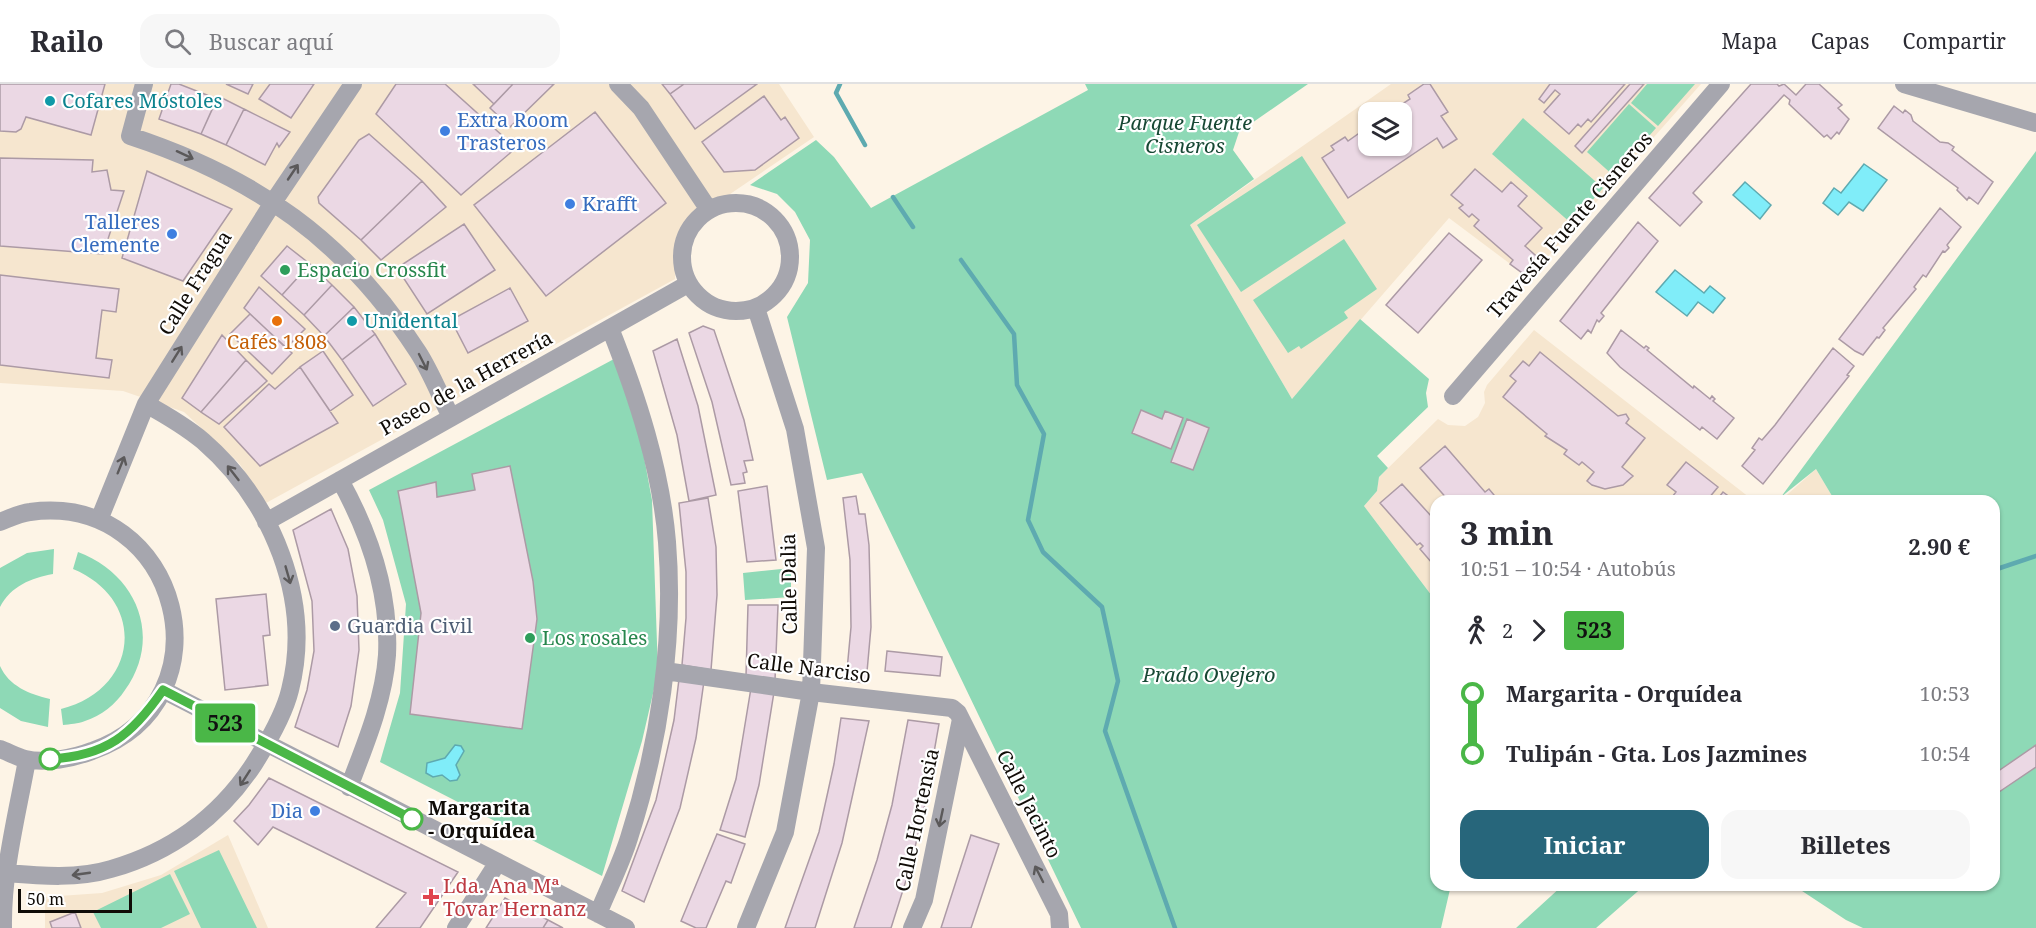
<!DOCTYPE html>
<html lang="es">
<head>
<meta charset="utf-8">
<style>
  body { margin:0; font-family:"Noto Serif",serif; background:#f7f7f7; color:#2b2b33; height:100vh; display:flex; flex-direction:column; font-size:22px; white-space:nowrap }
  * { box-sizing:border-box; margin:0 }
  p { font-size:20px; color:#7c7c81 }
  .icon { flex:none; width:33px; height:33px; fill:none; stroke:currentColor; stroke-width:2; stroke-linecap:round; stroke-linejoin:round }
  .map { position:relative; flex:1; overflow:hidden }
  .panel { position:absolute; left:1430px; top:411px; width:570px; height:396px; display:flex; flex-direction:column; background:#fff; border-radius:18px; box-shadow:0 2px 4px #0004 }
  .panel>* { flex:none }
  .badge { padding:0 12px; border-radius:4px; font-size:21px; line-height:39px }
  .buttons { position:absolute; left:1358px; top:18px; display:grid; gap:12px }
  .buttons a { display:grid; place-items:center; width:54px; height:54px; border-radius:12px; background:#fff; box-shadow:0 2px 4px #0004; font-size:30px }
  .scale { position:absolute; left:18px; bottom:15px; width:114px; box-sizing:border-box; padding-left:6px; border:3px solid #100c07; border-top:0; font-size:16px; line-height:21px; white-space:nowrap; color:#100c07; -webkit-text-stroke:4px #fff; paint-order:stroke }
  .map>.badge { position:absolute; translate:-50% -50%; box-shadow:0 0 0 3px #fff }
  .legs { display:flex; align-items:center; gap:9px; height:66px; padding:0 30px; font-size:20px }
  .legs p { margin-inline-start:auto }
  .summary { display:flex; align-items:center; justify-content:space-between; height:102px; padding:0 30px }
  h1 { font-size:33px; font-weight:700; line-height:45px }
  .cta { display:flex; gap:12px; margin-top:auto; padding:12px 30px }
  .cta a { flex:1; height:69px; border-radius:18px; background:#27667b; color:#fff; font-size:24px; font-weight:700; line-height:69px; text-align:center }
  .cta a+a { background:#f7f7f7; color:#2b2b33 }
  ul { padding:0 30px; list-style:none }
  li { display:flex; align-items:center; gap:21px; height:60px; font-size:22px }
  li i { display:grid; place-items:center; width:9px; height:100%; margin:0 8px; background:currentColor }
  li i::after { content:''; width:15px; height:15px; margin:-8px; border:4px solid; border-radius:50%; background:#fff }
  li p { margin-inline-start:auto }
  li:first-child i { background:linear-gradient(#0000 50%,currentColor 0) }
  li:last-child i { background:linear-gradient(currentColor 50%,#0000 0) }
  header { display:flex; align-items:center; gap:36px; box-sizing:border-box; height:84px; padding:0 30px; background:#fff; border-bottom:2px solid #e1e1e2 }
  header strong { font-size:28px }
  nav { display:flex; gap:33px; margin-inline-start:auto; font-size:21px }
  .search { width:420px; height:54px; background:#f7f7f7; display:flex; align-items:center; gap:15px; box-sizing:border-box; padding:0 21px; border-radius:18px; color:#7c7c81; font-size:22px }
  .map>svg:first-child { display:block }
</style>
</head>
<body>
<header>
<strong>Railo</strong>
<div class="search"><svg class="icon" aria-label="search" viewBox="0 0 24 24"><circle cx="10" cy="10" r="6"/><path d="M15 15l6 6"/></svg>Buscar aquí</div>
<nav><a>Mapa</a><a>Capas</a><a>Compartir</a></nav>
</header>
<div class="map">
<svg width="2036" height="844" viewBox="0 0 2036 844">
  <rect width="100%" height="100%" fill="#fdf4e6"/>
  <!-- built -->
  <path fill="#f6e6cf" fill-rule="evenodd" d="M0 0H779L814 53 683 142 675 169V195L266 419 239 379 184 328 123 307 0 299Z
    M1391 0H1701L1529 194 1449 134 1292 315 1190 141ZM1368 28H1401V62H1368Z
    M1534 246 1754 417H1436L1435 516 1364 422 1377 407 1379 393 1438 335 1448 341 1465 342 1478 333 1485 319 1484 308 1487 301Z
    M1816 385 1835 417H1780Z
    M228 751 268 844H45V813L102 809 161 791Z"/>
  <!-- green -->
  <path fill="#8ed9b6" d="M1085 0H1308L1239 48 1233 66 1254 95 1190 141 1292 315 1360 235 1429 295 1426 309 1428 323 1377 372 1388 384 1379 393 1377 407 1364 422 1435 516 1436 801H1451L1441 844H1081L862 389 827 396 787 233 808 199 810 156 795 128 777 110 750 101 816 56 834 73 871 124 1088 6Z
    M1647 0H1695L1658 42 1631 19Z
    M1629 20 1656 44 1614 92 1587 68Z
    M1523 34 1603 104 1572 140 1492 70Z
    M2036 67V844H1863L1846 836 1793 801H1994V417H1835L1816 385 1781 413Z
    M1302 72 1346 139 1241 208 1197 141Z
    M1344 155 1377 205 1344 228 1348 234 1301 265 1299 262 1288 269 1253 216Z
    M614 275 641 357 652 416 658 588 642 657 602 792 380 678 400 609 406 520 383 436 369 406Z
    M54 465 53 490C31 494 11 502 0 523V484L27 469Z
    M78 468C137 490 163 553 125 606 116 620 101 632 85 637 78 640 70 640 63 641L61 625C139 606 148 516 73 485Z
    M791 484V513L745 516 743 489Z
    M0 582C9 602 29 610 50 615L48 643 21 637 0 624Z
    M219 766 257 844H201L174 787Z
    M170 790 190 830 161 844H101L93 828Z
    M1563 801H1645L1596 844H1516Z"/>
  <!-- water -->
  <path fill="#80edf9" stroke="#5eaab0" stroke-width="1.5" d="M1864 80 1887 96 1863 127 1849 118 1838 131 1823 119 1834 104 1841 109Z
    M1745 98 1771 121 1760 135 1733 111Z
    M1675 186 1704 209 1710 202 1725 214 1713 229 1698 218 1687 232 1656 208Z
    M455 661 461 662 464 667 456 681 460 691 457 696 450 697 442 691 433 693 426 689 427 679 445 674Z"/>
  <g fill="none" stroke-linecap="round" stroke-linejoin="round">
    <!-- stream -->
    <path stroke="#5eaab0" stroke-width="4.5" d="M840 0 836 9 865 61
      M893 113 913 143
      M961 176 1014 250 1017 301 1044 350 1028 436 1043 468 1102 523 1118 597 1105 647 1175 844
      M1994 486 2036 472"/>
  </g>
  <!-- building -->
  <path fill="#ebd8e4" stroke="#ac9aa5" stroke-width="1.5" d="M0 0H105L91 51 26 33 21 45 16 48 0 47Z
    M171 0H179L217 15 201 50 159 35Z
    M226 0H253L248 10Z
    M270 0H314L291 34 259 15Z
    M396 0H445L516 64 461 111 376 30Z
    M473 0H513L494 20Z
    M513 0H554L510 43 490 24Z
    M662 0H684L670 10Z
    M684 0H757L695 45 670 10Z
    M1424 0H1430L1448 28 1441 32 1457 55 1443 64 1437 54 1348 114 1322 74 1334 66 1331 62 1345 53 1348 57 1368 43V62H1401V28H1390L1410 15 1408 11Z
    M1550 0H1625L1591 38 1588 35 1581 43 1578 40 1569 50 1544 28 1560 10 1555 6 1544 19 1539 15Z
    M1630 0H1644L1582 69 1575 62Z
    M1751 0H1777L1779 2 1784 0 1796 11 1806 0H1819L1842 21 1838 24 1849 35 1839 50 1837 48 1831 55 1827 51 1824 53 1789 20 1790 16 1784 11 1693 109 1702 118 1680 142 1649 114Z
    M218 12 244 25 226 61 201 50Z
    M764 12 781 36 785 33 799 54 755 86 724 88 702 58Z
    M1894 22 1903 29 1905 26 1911 31 1913 37 1940 58 1948 59 1954 63 1952 66 1993 98 1978 120 1969 113 1967 116 1957 106 1958 104 1878 44Z
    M244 25 290 48 279 63 277 59 265 81 226 61Z
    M595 28 666 119 546 212 474 121Z
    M369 50 422 97 361 156 319 119 318 113 359 56Z
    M0 74 93 76 92 88 107 86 111 106 124 107 103 170 0 162Z
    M1475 85 1502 108 1511 98 1527 112 1518 122 1542 144 1525 162 1543 178 1529 194 1510 180 1513 176 1474 142 1479 136 1472 130 1469 133 1459 124 1463 121 1451 111Z
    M147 87 232 125 183 197 122 174Z
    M422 97 446 123 381 176 361 156Z
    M1940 124 1961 143 1947 161 1949 164 1945 168 1943 167 1926 193 1923 191 1914 203 1916 205 1883 244 1885 246 1879 254 1877 253 1863 271 1855 267 1839 255Z
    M1638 138 1658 157 1601 229 1604 232 1599 238 1597 236 1591 249 1588 246 1581 255 1560 237Z
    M464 140 495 186 427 230 397 184Z
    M1449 149 1482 176 1418 249 1386 221Z
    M287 162 310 180 282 211 261 192Z
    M310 180 332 201 304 231 282 211Z
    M0 191 119 205 116 228 102 226 96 274 112 276 109 294 0 281Z
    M332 201 354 223 324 252 304 231Z
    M259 203 305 245 286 264 244 224Z
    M510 204 528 237 468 269 451 236Z
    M354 223 375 250 342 276 324 252Z
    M250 230 292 269 272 290 230 250Z
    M703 242 714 246 744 336 753 376 744 377 747 388 743 389 745 399 731 401 712 318 689 249Z
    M1621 246 1644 264 1646 262 1649 264 1647 266 1693 304 1694 302 1710 315 1712 312 1715 315 1713 317 1734 334 1717 355 1702 343 1700 346 1620 283 1607 269Z
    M375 250 406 300 373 322 342 276Z
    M222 251 246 276 201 328 182 314Z
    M677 255 698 322 716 411 689 417 677 351 653 267Z
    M1833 264 1854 282 1847 291 1849 292 1763 400 1742 382 1755 366 1752 364 1759 354 1762 356 1775 341Z
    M323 267 353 311 330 327 300 283Z
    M1540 268 1618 332 1626 330 1629 335 1626 339 1645 354 1622 383 1633 392 1623 401 1605 405 1592 401 1587 397 1594 388 1582 378 1579 381 1564 370 1567 366 1545 352 1547 350 1503 313 1516 297 1510 292 1523 277 1529 282Z
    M246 276 267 297 219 340 201 328Z
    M300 283 338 339 260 382 224 343 269 300 275 305Z
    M1141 326 1162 335 1165 327 1183 334 1171 365 1132 349Z
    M1187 335 1209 344 1193 386 1171 378Z
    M1445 362 1485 408 1489 405 1499 417H1449L1420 384Z
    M1686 378 1718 403 1708 415 1711 417H1669L1676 408 1667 401Z
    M510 382 533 497 537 535 522 645 410 630 421 529 398 407 436 398 437 413 475 406 472 390Z
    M1402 400 1432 433 1436 430V476L1432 479 1420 465 1423 462 1420 459 1417 461 1380 419Z
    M767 402 776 476 747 478 738 407Z
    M1723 408 1731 414 1729 417H1716Z
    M856 412 859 430H865L869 461 871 543 866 599 846 597 851 543 850 476 843 414Z
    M708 414 716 463 717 511 711 586 682 581 686 534V488L679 419Z
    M331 425 348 465 357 512 359 566 351 622 338 663 295 643 307 606 314 567 312 517 293 446Z
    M266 510 270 551 263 552 268 601 225 606 216 515Z
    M748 521H778L775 596 746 592Z
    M887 567 942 573 940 592 885 587Z
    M679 595 704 597 696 654 680 724 644 818 622 807 656 716 674 636Z
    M751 604 774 608 759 701 745 753 720 746 736 695Z
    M841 634 869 637 842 759 815 844H785L819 748 834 680Z
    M908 636 939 640 923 731 909 787 891 844H854L877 776 892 721Z
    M2036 661V683L1996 710 1994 690Z
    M269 694 458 788 420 844H376L406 809 273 743 258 761 234 737 249 721Z
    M717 750 745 760 731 799 726 797 706 844H696L681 837Z
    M971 751 999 760 971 844H941Z
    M505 814 548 836 543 844H486Z
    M75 828 81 844H52L50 838Z
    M548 836 563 844H543Z"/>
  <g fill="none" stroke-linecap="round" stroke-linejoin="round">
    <!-- minor -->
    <path stroke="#a6a6ae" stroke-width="18" d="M144 0 130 52C255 93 346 156 418 268 431 288 440 312 451 333
      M618 0 641 24 709 126
      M1904 0 2036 39
      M682 173a54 54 0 1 1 108 0a54 54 0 1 1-108 0Z
      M1453 312 1721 0
      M340 396C370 450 390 508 387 571 384 616 365 661 349 703
      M99 436 146 320 274 117 353 0
      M0 438C10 434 20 429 30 428 181 408 233 618 92 667 74 674 45 680 25 675 17 673 8 668 0 665
      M266 438 688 200
      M665 587 811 608 952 624 958 629 1059 830 1060 844
      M163 606 626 844
      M7 789C42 792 78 795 111 785 171 768 220 732 254 680 268 658 284 631 290 606 313 516 272 417 203 357 185 342 166 331 146 320
      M598 830C608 805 621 780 629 754 659 661 675 556 667 458 661 385 637 312 610 244
      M3 844C2 788 17 731 27 676
      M456 844 498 778
      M746 844 785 748 811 608 816 464 795 345 756 224
      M912 844 924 816 961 635"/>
  </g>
  <!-- one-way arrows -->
  <defs><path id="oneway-shaft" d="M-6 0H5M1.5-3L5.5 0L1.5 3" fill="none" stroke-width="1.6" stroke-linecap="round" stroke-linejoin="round" transform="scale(1.5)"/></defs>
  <g stroke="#5b595a">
    <use href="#oneway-shaft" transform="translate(185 71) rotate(25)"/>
    <use href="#oneway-shaft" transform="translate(293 88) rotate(-56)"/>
    <use href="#oneway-shaft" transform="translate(177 270) rotate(-58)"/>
    <use href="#oneway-shaft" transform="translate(423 278) rotate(63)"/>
    <use href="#oneway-shaft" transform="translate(121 381) rotate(-68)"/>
    <use href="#oneway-shaft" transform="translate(233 389) rotate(-128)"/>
    <use href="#oneway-shaft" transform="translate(288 491) rotate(74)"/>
    <use href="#oneway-shaft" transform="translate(245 694) rotate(123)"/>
    <use href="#oneway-shaft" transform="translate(941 734) rotate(102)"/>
    <use href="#oneway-shaft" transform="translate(81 790) rotate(172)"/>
    <use href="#oneway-shaft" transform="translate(1039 790) rotate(-117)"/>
  </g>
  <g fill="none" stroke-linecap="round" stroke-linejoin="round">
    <defs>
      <path id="line-1" d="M50 675C106 672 132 651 163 606L412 735"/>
    </defs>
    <!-- line-1 casing -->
    <use href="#line-1" stroke="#fff" stroke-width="14"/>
    <!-- line-1 -->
    <use href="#line-1" stroke="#4ab747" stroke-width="9"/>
  </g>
  <!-- markers -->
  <g fill="#0f9aa8" stroke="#fff" stroke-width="2">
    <circle cx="50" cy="17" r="6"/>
    <circle cx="352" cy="237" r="6"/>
  </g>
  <g fill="#3f7fe0" stroke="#fff" stroke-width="2">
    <circle cx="445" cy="47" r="6"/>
    <circle cx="570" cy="120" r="6"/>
    <circle cx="172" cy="150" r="6"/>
    <circle cx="315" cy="727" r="6"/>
  </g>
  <g fill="#2e9e5b" stroke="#fff" stroke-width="2">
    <circle cx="285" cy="186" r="6"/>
    <circle cx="530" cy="554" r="6"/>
  </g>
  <circle fill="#e8710a" stroke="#fff" stroke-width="2" cx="277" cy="237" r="6"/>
  <circle fill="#5c6f8a" stroke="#fff" stroke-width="2" cx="335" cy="542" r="6"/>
  <g fill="#fff" stroke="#4ab747" stroke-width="3">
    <circle cx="50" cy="675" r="10"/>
    <circle cx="412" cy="735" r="10"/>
  </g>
  <path fill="#e0444e" stroke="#fff" stroke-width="2" d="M428 804h6v6h6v6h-6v6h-6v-6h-6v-6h6z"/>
  <g text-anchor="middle" stroke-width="4.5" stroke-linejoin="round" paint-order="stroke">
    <!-- culture labels -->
    <g font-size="20" fill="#0d838f" stroke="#fff" text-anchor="start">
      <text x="62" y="24">Cofares Móstoles</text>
      <text x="364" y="244">Unidental</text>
    </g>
    <!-- shop labels -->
    <g font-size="20" fill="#366cbe" stroke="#fff" text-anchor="start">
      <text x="457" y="43">Extra Room<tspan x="457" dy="23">Trasteros</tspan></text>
      <text x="582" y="127">Krafft</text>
      <text x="160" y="145" text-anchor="end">Talleres<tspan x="160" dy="23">Clemente</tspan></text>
      <text x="303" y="734" text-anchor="end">Dia</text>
    </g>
    <!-- park labels -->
    <g font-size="20" font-style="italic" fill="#174834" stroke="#fff">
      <text x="1185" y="46">Parque Fuente<tspan x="1185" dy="23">Cisneros</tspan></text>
      <text x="1209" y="598">Prado Ovejero</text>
    </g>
    <!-- street labels -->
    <g font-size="20" fill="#100c07" stroke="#fff">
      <text transform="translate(1570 141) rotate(-49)" y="7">Travesía Fuente Cisneros</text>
      <text transform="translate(195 199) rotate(-58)" y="7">Calle Fragua</text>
      <text transform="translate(466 299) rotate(-29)" y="7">Paseo de la Herrería</text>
      <text transform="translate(789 500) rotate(-91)" y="7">Calle Dalia</text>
      <text transform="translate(809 584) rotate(7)" y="7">Calle Narciso</text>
      <text transform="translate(1029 720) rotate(63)" y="7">Calle Jacinto</text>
      <text transform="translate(917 736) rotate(-78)" y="7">Calle Hortensia</text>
    </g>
    <!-- leisure labels -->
    <g font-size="20" fill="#27864d" stroke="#fff" text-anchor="start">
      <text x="297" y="193">Espacio Crossfit</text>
      <text x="542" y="561">Los rosales</text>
    </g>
    <!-- food labels -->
    <g font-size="20" fill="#c56008" stroke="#fff">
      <text x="277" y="265">Cafés 1808</text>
    </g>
    <!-- service labels -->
    <g font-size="20" fill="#4e5e75" stroke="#fff" text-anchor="start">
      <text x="347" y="549">Guardia Civil</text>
    </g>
    <!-- stop labels -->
    <g font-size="20" font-weight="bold" fill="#100c07" stroke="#fff" text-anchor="start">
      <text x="428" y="731">Margarita<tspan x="428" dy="23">- Orquídea</tspan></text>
    </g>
    <!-- health labels -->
    <g font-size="20" fill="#be3a42" stroke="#fff" text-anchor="start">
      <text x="443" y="809">Lda. Ana Mª<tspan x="443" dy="23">Tovar Hernanz</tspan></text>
    </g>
  </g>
</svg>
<div class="buttons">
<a><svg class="icon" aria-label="layers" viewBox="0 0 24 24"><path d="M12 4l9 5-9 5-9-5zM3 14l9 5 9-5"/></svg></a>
</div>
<div class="scale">50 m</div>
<b class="badge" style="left:225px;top:639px;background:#4ab747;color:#111">523</b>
<section class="panel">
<div class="summary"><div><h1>3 min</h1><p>10:51 – 10:54 · Autobús</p></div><b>2.90 €</b></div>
<div class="legs"><svg class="icon" aria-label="walk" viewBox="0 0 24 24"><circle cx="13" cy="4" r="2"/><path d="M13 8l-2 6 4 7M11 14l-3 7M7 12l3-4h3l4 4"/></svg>2<svg class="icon" aria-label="forward" viewBox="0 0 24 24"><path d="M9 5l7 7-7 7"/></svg><b class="badge" style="background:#4ab747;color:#111">523</b></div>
<ul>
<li><i style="color:#4ab747"></i><b>Margarita - Orquídea</b><p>10:53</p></li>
<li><i style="color:#4ab747"></i><b>Tulipán - Gta. Los Jazmines</b><p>10:54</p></li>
</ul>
<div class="cta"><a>Iniciar</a><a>Billetes</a></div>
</section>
</div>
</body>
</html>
